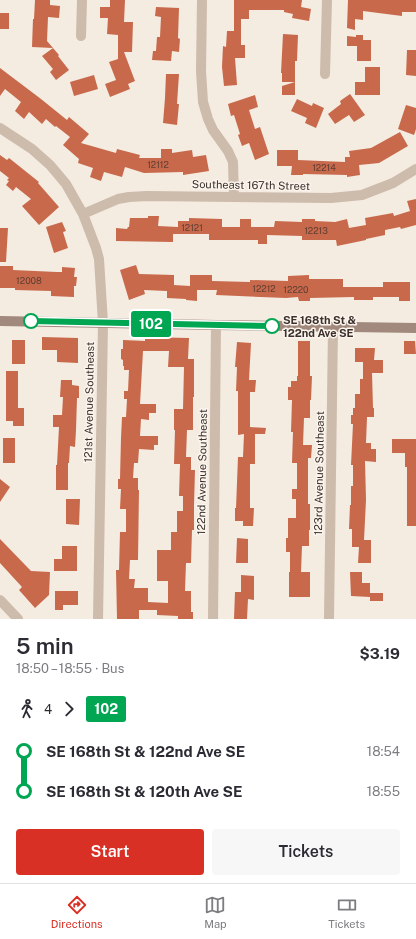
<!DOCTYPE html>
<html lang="en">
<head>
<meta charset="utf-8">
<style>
  body { margin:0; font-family:"Public Sans",sans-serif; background:#f7f7f7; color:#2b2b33; height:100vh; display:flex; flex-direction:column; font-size:15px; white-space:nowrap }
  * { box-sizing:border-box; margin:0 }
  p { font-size:13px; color:#7c7c81 }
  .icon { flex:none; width:22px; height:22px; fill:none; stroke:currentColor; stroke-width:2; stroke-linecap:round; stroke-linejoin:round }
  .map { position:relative; height:619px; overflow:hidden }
  .details { display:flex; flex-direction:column; background:#fff; flex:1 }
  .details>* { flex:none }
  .badge { padding:0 8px; border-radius:3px; font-size:14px; line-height:26px }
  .map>.badge { position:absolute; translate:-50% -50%; box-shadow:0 0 0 2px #fff }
  .legs { display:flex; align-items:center; gap:6px; height:44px; padding:0 16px; font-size:13px }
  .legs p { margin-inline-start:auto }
  .head { display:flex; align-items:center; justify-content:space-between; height:68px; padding:0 16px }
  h1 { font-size:22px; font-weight:600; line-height:30px }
  .primary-button { display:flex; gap:8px; margin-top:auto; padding:8px 16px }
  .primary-button a { flex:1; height:46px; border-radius:4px; background:#d93025; color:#fff; font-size:16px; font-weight:600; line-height:46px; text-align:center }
  .primary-button a+a { background:#f7f7f7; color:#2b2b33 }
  ul { padding:0 16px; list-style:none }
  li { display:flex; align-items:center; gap:14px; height:40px; font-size:15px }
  li i { display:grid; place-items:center; width:6px; height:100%; margin:0 5px; background:currentColor }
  li i::after { content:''; width:10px; height:10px; margin:-5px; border:3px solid; border-radius:50%; background:#fff }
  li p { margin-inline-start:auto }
  li:first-child i { background:linear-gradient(#0000 50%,currentColor 0) }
  li:last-child i { background:linear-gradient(currentColor 50%,#0000 0) }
  .dock { display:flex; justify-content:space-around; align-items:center; height:56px; border-top:1px solid #e1e1e2; background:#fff; font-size:11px; color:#7c7c81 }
  .dock a { display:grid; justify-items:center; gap:2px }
  .dock .on { color:#d93025 }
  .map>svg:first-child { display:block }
</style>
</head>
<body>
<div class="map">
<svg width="416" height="619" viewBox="0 0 416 619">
  <rect width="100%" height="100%" fill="#f4ebe1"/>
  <!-- building -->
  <path fill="#c8694b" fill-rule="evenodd" d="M35 0H50V5L60 6 59 18 48 17 47 41 59 55 58 56 69 70 56 80 50 72 53 69 42 56 53 48 32 47 33 19H34Z
    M110 0H125L124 22H133L132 52H124L135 81 128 84 130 89 110 97 105 84 116 80 109 62 118 59V35L107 34 108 18H100V7H110Z
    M234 0H302L301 7 311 9 309 21 292 18 293 14 284 12V10H249V19H241V45H245V58H235L237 85 224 86 222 67 223 46 226 47 227 31H234Z
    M348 0H416V12H402V16L363 11V20L355 19V30L347 28Z
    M156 7 179 8 178 38 180 39 179 52 172 51 171 61 152 60 153 51H156L157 37H160L161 17 155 16Z
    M0 13H9V29H0Z
    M283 34 298 35 297 61H295V82H282V73H281Z
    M356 35H363V40H371V61H357V46H347V36L356 37Z
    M407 50H416V76L406 75Z
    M365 67H380V95H355V82H365Z
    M0 68 41 99 67 120 69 117 89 134 81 143 116 153 117 149 140 155 139 158H161V149H172V153L192 150 193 157 206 155 209 171 183 175V172L144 173 125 167 122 177 104 172 101 181 90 177 93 168 78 163 79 159 63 145 70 137 56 126 55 127 46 119 42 124 29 112 24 119 15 111 21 102 5 89 0 96Z
    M166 74H179L177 104H179L177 125 163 123 165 98Z
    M94 75 98 89 74 96 70 82Z
    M295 82V95H282V86Z
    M350 94 365 115 354 122 349 115 335 124 328 114 341 104 340 101Z
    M255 95 258 107 249 110 255 129 260 127 269 154 255 160 249 143 242 146 238 135 240 134 234 115 231 116 228 104Z
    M297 99 312 106 313 103 324 108 316 128 305 123 307 118 291 111Z
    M406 105 416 108V129L414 135 398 129Z
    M400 132 408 146 379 163 359 165 360 175 347 177V175L303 174V175H291L292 166H277V150H298V160L345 162V157H350L349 151 371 148Z
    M0 155 7 160 9 158 39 182 38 183 59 207 39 225 22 206 31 199 16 187 13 191 6 185 9 181 7 180 9 178 0 171Z
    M416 199V225L401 229 400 227 385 230V235L366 239V240L337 246 336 240H302V236L267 235V244H258V240H209V234H173V242L116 241V228L127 229 128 227H129L130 218H148V216H159L158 226 178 227V221H189V218L222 219V227H240V219H251V227H274L275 221 302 222V219H315V221L335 222 347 219 349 228 366 225 365 218 393 213 394 216 410 211 407 201Z
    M62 222 66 231 63 232 68 248 54 253 46 227Z
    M0 228H8L6 262H0Z
    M136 265 139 274 174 275V285L190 286V275H212V281L250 282V280L288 281V276L309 275V279H343V287H383V282H410V301H399V297H373V300H354V297L310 298V301H299L298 297 286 298 216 295 217 290H197V301L186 300V299L167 298V291L144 290 145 294 129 300 120 270Z
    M0 266H13V270L57 272H62V267L75 268 74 277H77L76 286H74V297L51 296V291L15 290V288H0Z
    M42 337 78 338V363L57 362V350H42Z
    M145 337 189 338 188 359H194V397H193V430H187L186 457H191V470H195L194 505V530H192L191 563H186L185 591H191V612H193V619H178V616L157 615V610H139V619H117L116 570H119L120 532H126V509H120L121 489H118V479H120L121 438 122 417H126L127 399H124V391H128L129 370H124V366H123V360L121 359V349H123V340L145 341ZM143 351H169L168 367H184L183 409H174V430H175L174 464H180L179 496H183V511H177V532H171V550H157V581H168V603L148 602V588H134L135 579H129L130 560H138L139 490H138V478H133L134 463H138L139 449 154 450V445H158V436H140L141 419 149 420V413H156V404H140Z
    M12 340H25V364H12Z
    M298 341H310V376H312L311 400H310V418H304L303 445H312L311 458H308V504H310V530H309V546H302L301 572H310V597H289V572H290V552H286V538H288V518H296V499H292V489H297V463H292L293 432H291L292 400H288V387H291V381H297V376H298Z
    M404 341H415L416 354H404Z
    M237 342 251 343 249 380H256L255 392H250V427L266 428 265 434H255V464H250V508H254L253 526H243V521H235V508H236L238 457H243L244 434 238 435V391H236L237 367H235Z
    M355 348H375L374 360H383V373H372L373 408H374V417H367L366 443H371V449H376V462L365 461 366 500 364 540H371V563H358L359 547H352V529H349L350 505H351V486H353V465H351L353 424H351V415H353V408H355V394H360V379H363V362H355Z
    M6 371H18V408H24V426H13V421H6Z
    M61 380H72V385L79 386V398H77L76 430 75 447 70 446 69 463H68V490H56V465H57L59 427H53V415H62L63 397H60Z
    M3 438H15V463H3Z
    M392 439H416V526H407V467H405V453H392Z
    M0 479 10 487 0 502Z
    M66 499H80L79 525 66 524Z
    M237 538 248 539V563H236Z
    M0 539 31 571 50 572 49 595 35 608 19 590 22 587 0 563Z
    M62 546H77V571H54V559H62Z
    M350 572H362V583H370V597L351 596Z
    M241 575 254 576V600L248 599 247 619H234L235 592H241Z
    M55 591H78V605H63V610H55Z
    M370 593H383V601H370Z"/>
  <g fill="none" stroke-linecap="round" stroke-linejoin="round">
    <!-- street -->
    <path stroke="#cdbbac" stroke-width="10" d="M202 0 201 71 203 102 208 119 213 130 228 151 233 162 234 197
      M81 36 82 0
      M325 74 327 0
      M0 128 32 149 50 165 66 184 83 214 96 248 99 259 103 323 98 619
      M83 214 118 199 129 197 147 196 331 198 362 195 393 183 416 169
      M0 600 18 619
      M213 619 216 325
      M329 619 333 327"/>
    <!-- secondary -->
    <path stroke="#a18a7d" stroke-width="10" d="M0 321 216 325 416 328"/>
  </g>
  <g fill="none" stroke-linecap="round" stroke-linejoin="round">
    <defs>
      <path id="line-1" d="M31 321 272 326"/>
    </defs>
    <!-- line-1 casing -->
    <use href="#line-1" stroke="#fff" stroke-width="9"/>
    <!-- line-1 -->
    <use href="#line-1" stroke="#00a651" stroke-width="6"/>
  </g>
  <!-- markers -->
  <g fill="#fff" stroke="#00a651" stroke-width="2">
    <circle cx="31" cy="321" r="7"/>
    <circle cx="272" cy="326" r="7"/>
  </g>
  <g text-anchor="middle" stroke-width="3" stroke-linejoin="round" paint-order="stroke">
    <!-- number labels -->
    <g font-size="9" fill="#5e3e33">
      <text x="158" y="168">12112</text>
      <text x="324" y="171">12214</text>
      <text x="192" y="231">12121</text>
      <text x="316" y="234">12213</text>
      <text x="29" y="284">12008</text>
      <text x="264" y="292">12212</text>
      <text x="296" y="293">12220</text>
    </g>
    <!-- street labels -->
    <g font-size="11" fill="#3b302b" stroke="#fbf5ee">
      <text transform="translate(251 185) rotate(1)" y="4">Southeast 167th Street</text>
      <text transform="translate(89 402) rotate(-89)" y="4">121st Avenue Southeast</text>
      <text transform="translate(202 472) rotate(-89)" y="4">122nd Avenue Southeast</text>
      <text transform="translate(319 473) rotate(-89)" y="4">123rd Avenue Southeast</text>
    </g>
    <!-- stop labels -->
    <g font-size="11" font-weight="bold" fill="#3b302b" stroke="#fbf5ee" text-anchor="start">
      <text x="283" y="324">SE 168th St &amp;<tspan x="283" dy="13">122nd Ave SE</tspan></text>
    </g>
  </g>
</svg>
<b class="badge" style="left:151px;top:324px;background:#00a651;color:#fff">102</b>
</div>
<section class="details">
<div class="head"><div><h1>5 min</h1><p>18:50 – 18:55 · Bus</p></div><b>$3.19</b></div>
<div class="legs"><svg class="icon" aria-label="walk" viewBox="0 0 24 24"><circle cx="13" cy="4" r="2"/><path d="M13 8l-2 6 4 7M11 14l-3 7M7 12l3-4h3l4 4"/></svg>4<svg class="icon" aria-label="forward" viewBox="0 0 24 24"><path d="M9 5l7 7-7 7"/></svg><b class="badge" style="background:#00a651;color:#fff">102</b></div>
<ul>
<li><i style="color:#00a651"></i><b>SE 168th St &amp; 122nd Ave SE</b><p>18:54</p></li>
<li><i style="color:#00a651"></i><b>SE 168th St &amp; 120th Ave SE</b><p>18:55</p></li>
</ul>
<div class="primary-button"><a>Start</a><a>Tickets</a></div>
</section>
<nav class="dock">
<a class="on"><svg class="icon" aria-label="directions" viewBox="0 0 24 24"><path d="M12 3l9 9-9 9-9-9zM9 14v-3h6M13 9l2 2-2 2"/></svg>Directions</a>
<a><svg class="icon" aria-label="map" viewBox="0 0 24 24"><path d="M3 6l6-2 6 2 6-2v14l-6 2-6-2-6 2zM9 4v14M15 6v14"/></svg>Map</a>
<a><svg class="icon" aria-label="tickets" viewBox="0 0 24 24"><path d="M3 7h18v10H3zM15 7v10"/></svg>Tickets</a>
</nav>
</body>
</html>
